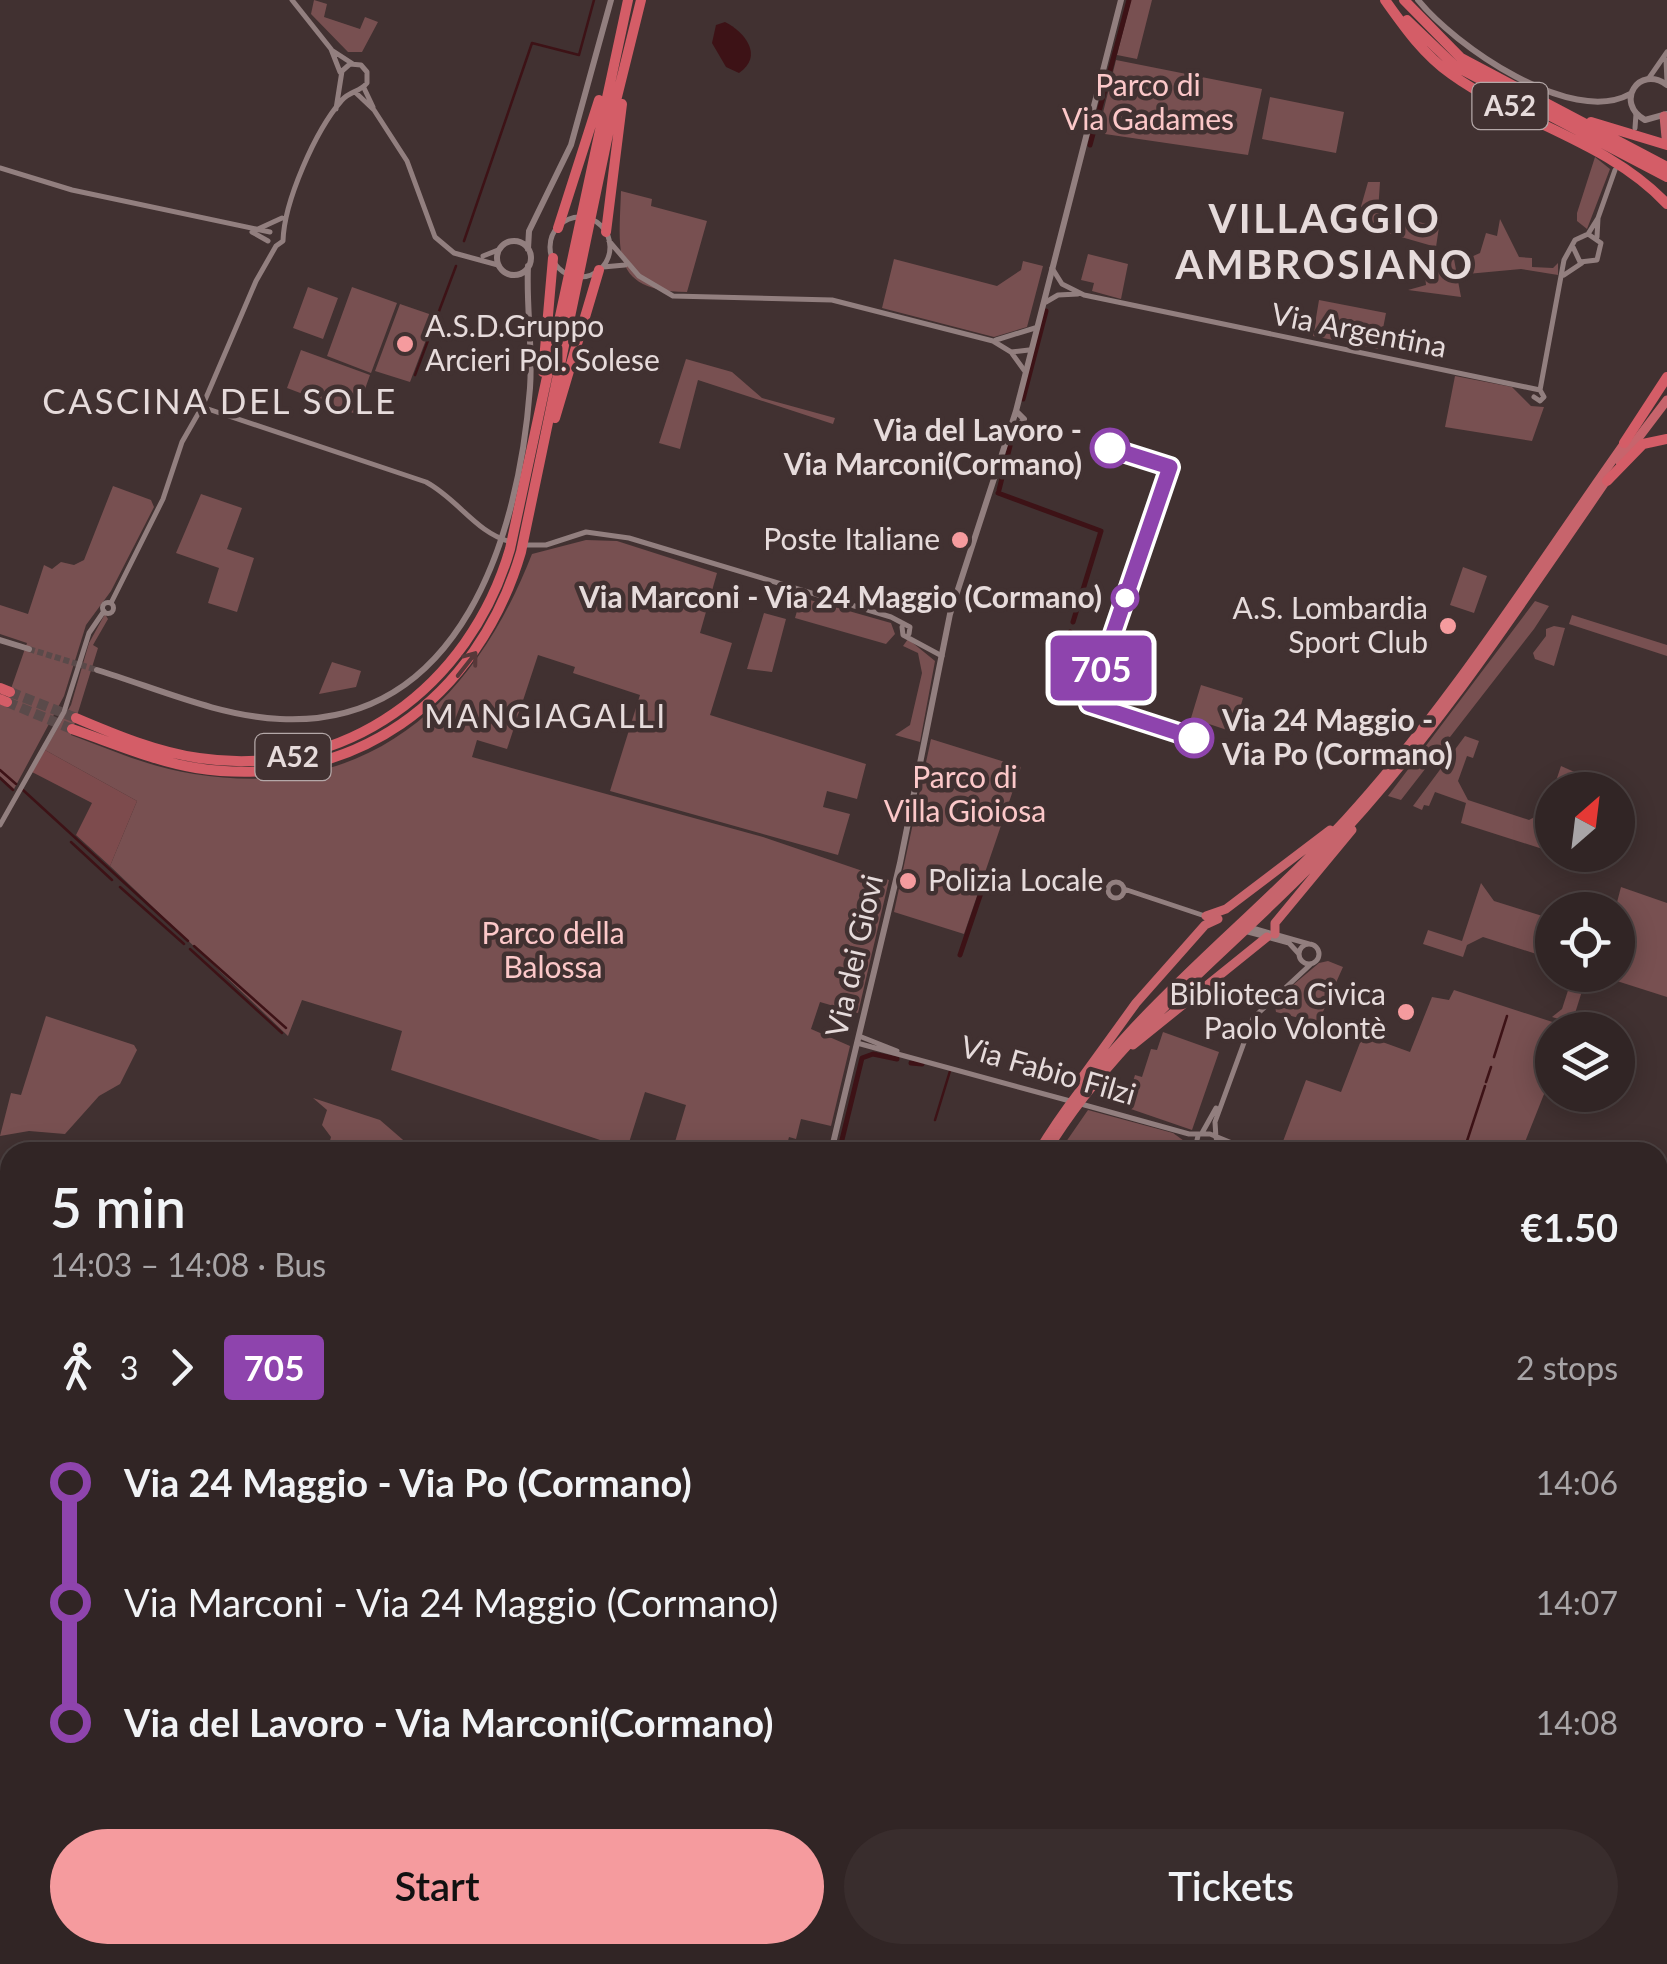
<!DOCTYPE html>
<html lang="en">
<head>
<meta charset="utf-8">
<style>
  body { margin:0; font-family:Lato,sans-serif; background:#392d2d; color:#f1f3f6; height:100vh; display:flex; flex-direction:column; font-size:38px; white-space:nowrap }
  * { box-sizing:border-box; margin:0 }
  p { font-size:32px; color:#a8a5a7 }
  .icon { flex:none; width:55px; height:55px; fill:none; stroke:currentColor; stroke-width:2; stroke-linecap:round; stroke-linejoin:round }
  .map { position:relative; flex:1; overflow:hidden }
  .side { position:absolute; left:0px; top:1142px; width:1668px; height:822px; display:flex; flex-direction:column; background:#312525; border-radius:30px 30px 0 0; box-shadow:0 5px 25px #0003,0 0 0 2px #4c4242 }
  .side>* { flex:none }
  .badge { padding:0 20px; border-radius:8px; font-size:35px; line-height:65px }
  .needle { width:65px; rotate:28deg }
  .controls { position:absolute; left:1535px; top:772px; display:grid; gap:20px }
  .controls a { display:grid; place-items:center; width:100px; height:100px; border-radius:50%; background:#312525; box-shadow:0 5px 25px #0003,0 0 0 2px #4c4242; font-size:50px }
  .map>.badge { position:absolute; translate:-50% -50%; box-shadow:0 0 0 5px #fff }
  .legs { display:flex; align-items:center; gap:15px; height:110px; padding:0 50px; font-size:32px }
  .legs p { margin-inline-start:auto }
  .headline { display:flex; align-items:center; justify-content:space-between; height:170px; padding:0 50px }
  h1 { font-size:55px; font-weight:600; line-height:75px }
  .primary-button { display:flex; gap:20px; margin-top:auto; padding:20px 50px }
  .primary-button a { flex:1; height:115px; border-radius:60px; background:#f59b9e; color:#111; font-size:40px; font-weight:600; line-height:115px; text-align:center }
  .primary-button a+a { background:#392d2d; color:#f1f3f6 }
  ul { padding:0 50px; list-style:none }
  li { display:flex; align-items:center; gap:35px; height:120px; font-size:38px }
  li i { display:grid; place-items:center; width:15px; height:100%; margin:0 12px; background:currentColor }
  li i::after { content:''; width:25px; height:25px; margin:-12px; border:8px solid; border-radius:50%; background:#312525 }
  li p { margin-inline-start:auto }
  li:first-child i { background:linear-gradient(#0000 50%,currentColor 0) }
  li:last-child i { background:linear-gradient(currentColor 50%,#0000 0) }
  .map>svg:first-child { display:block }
</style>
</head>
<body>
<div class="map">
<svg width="1667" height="1964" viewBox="0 0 1667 1964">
  <rect width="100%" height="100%" fill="#413131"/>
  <!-- green -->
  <path fill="#785051" d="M314 0 327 4 324 17 360 29 365 17 378 22 362 52H348L311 14Z
    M1131 0H1152L1137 59 1117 55Z
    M1116 60 1262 89 1248 155 1098 133Z
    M1270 97 1344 112 1336 153 1262 139Z
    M1595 157 1610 169 1587 229 1577 221V213Z
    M1368 182H1380L1378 212 1439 227 1436 247 1356 224Z
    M621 191 652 199 651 206 707 221 687 292C610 291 619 252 621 191Z
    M1500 219 1519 257 1532 258V267L1553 268 1558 263V275L1521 269 1467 274 1461 267 1462 261 1480 253 1486 233 1497 236Z
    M1088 254 1128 264 1121 299 1092 291 1094 283 1081 280Z
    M1423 257 1454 259 1461 297 1408 290 1426 285Z
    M894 259 997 286 1021 270 1023 261 1043 266 1027 327 994 337 882 308Z
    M308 287 338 298 323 339 293 328Z
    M352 287 397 303 371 373 327 356Z
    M1319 300 1386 313 1379 349 1313 336Z
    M400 304 435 316 410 382 375 371Z
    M301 350 370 375 356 414 287 388Z
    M686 359 732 372 762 398 835 418 833 424 698 380 680 449 659 443Z
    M1455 376 1512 387 1531 406 1544 407 1532 441 1445 427Z
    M113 486 151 500 154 507 111 591 86 625 64 696 14 789 0 776V704L5 706 27 643 0 634V605L28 614 44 565 52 569 61 562 74 565 84 560Z
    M201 494 242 508 227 549 254 558 237 612 208 603 219 568 176 553Z
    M586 540 617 541 717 573 700 633 732 643 710 715 866 764 857 799 827 791 823 807 850 814 838 855 610 791 640 695 573 673 575 667 538 655 507 749 477 740 472 757 763 837 889 880 858 1013 820 1002 811 1029 850 1046 831 1126 801 1119 796 1139 789 1137 785 1152H672L686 1105 645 1092 627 1149 391 1070 402 1031 302 1000 288 1036 110 866 137 801 45 750 71 705 89 643 105 614 108 619 93 645 98 648 71 735C111 750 152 768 194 774 366 802 473 705 532 554Z
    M1463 567 1487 576 1474 613 1450 605Z
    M810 600 891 623 895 634 886 644 795 618 799 604Z
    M1535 601 1549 606 1534 629 1401 800 1388 796Z
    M764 613 786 619 772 672 747 669Z
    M1572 615 1667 645V656L1569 624Z
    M1554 626 1565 628 1554 666 1535 659 1533 653 1546 636V629Z
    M908 639 935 661 920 742 895 735 910 725 922 673 918 653 903 646Z
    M332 662 361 671 356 687 319 694Z
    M1201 685 1243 698 1233 732 1191 718Z
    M1465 736 1479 741 1473 758 1467 756 1458 781 1468 800 1529 820 1546 811 1552 792V852L1461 823 1466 803 1435 792 1429 806 1424 805 1422 810 1413 806Z
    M931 739 1021 767 964 934 894 912Z
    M1561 766 1597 782 1595 790H1553Z
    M1481 883 1494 901 1552 919V959L1483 937 1467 945 1463 957 1423 944 1428 930 1462 941Z
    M1621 887 1667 903V997L1598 975H1618L1615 910Z
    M1328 961 1343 967 1318 1023 1276 1012 1274 1001 1319 963Z
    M1573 975H1587L1572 1023 1552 1017 1562 1009Z
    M1454 990 1571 1028 1552 1030V1074L1521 1152H1417L1394 1146 1391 1151 1364 1143 1361 1152H1279L1306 1080 1341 1092 1363 1035 1410 1052 1432 997 1449 1000Z
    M46 1016 134 1045 137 1050 120 1084 99 1096 65 1134 29 1131 0 1136 11 1093 21 1095Z
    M1163 1032 1219 1052 1192 1130 1125 1107 1135 1075 1142 1077 1151 1049 1157 1050Z
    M313 1098 380 1120 417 1152H327L331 1137 322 1125 327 1110Z
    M1088 1110 1173 1133 1187 1143 1189 1152H1059Z
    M10 1525V1753L0 1750V1541Z
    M332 1955H553L585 1963 358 1964Z
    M874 1955H1084L1080 1964H898Z
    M1363 1955H1398L1406 1961 1409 1955H1485L1481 1964H1379Z"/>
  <!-- forest -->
  <path fill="#7d4b4d" d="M45 750 137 801 110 866 76 835 92 803 32 772Z"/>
  <!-- water -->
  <path fill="#3d1216" d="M725 22C745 32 764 56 739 73L726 67 712 43 716 25Z"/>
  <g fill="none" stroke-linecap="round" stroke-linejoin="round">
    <!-- stream -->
    <path stroke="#3d1216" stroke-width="2.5" d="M464 241 532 43 579 55 594 0
      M415 375 456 266
      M1057 685 1061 673 1057 672
      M0 770 16 784
      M0 778 13 790
      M23 790 188 941
      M71 842 112 880
      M120 887 184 944
      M194 946 286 1028
      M190 949 282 1033
      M1494 1057 1507 1016
      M1486 1082 1491 1067
      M935 1120 950 1071
      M1466 1144 1485 1086
      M1463 1152 1465 1148
      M1401 1964 1406 1955"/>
    <!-- canal -->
    <path stroke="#3d1216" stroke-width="5" d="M1090 145 1129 0
      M1023 399 1046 311
      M999 490 1014 430
      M998 493 1101 531 1073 622
      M1053 684 1070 632
      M960 955 986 878
      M911 1063 922 1064
      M839 1152 862 1058 873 1054 897 1059"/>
    <!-- secondary-tunnel -->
    <path stroke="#5a4a4a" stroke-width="6" stroke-dasharray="6 3" stroke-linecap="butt" d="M29 649 97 670"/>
    <!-- motorway-tunnel -->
    <path stroke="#5a4a4a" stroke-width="10" stroke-dasharray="10 5" stroke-linecap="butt" d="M10 692 76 718
      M7 702 72 729"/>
    <!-- tertiary -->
    <path stroke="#927f7f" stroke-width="5" d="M292 0 331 49 340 72
      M333 51 353 64
      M1666 60 1667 82
      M1649 78 1667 52
      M364 88 373 107
      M355 92 374 110 407 161 435 237 454 253 498 265
      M1635 128 1636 114
      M0 168 72 190 270 232
      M550 247a30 30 0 1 1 60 0a30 30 0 1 1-60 0Z
      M258 229 282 218
      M252 232 268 241
      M1597 237 1598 218 1615 170
      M609 241 639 276 673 296 832 300 993 341 1011 352 1024 370
      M1573 247 1580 262 1597 260 1601 243 1588 234
      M483 256 498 250
      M603 267 625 265
      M1052 268 1062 284 1084 295 1540 390
      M1564 275 1582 263
      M1046 302 1058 295 1078 294
      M996 340 1035 328
      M1011 352 1029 350
      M1534 397 1540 401 1544 397 1540 390 1564 260 1575 240 1588 234 1598 218
      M202 407 426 482C458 499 476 533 511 542
      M522 545H546L586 532 629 538 891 617 910 627 909 634
      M102.5 608a5.5 5.5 0 1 1 11 0a5.5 5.5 0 1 1-11 0Z
      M111 603 163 499 182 442 202 407 256 281 276 246 283 241C284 202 315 131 342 100 350 91 360 92 367 83V72L361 65 350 64 342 71 336 109
      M902 627 903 635 942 656
      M0 825 64 712 89 633 104 611
      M1108 890a8 8 0 1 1 16 0a8 8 0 1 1-16 0Z
      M1124 889 1205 916
      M1249 927 1309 944
      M1244 931 1289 943 1299 954
      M1299 954a10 10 0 1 1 20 0a10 10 0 1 1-20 0Z
      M859 1036 897 1051
      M857 1043 1070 1101
      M1081 1104 1189 1134H1210L1254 1152
      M1202 1133 1216 1108
      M1216 1138 1215 1122 1253 1018 1311 964
      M1194 1152 1198 1136
      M1222 1152 1239 1149
      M1658 1269 1667 1271
      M1658 1572 1667 1566
      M1658 1698 1667 1699
      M1658 1786 1667 1763
      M0 1834 10 1833
      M582 1955 612 1964
      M1354 1955 1370 1964
      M1569 1964 1573 1955"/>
    <!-- secondary -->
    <path stroke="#927f7f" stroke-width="6" d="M1418 0C1454 45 1571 127 1630 94
      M1667 114 1645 120C1614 103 1639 64 1667 85
      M497 258a17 17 0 1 1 34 0a17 17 0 1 1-34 0Z
      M528 249 529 231 571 145 611 0
      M1013 423 1020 425 1024 419 1016 411
      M0 640 29 649
      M97 670C156 688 218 716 280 719 462 728 519 534 530 388 533 347 526 307 528 266
      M831 1152 900 863 950 614 1016 411 1121 0
      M624 1964 627 1955"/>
    <!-- trunk -->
    <path stroke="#c7646c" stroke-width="9" d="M1664 116 1666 137
      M1620 462 1667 400
      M1206 916 1226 909 1330 830
      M1275 934V923L1352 830
      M1133 1045 1267 937
      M1081 1079 1136 1003 1205 925 1218 919
      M1038 1152C1119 1017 1241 933 1346 819 1451 704 1536 568 1626 441
      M1046 1152C1119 1032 1229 953 1324 853 1433 739 1519 607 1608 478
      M692 1964 696 1955
      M703 1964 707 1955
      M731 1964 733 1955
      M803 1964 818 1955"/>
    <!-- motorway -->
    <path stroke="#d45d67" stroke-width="10" d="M1385 0C1405 28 1423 54 1451 74 1519 123 1608 141 1667 204
      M1404 0 1461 58 1667 167
      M1407 20 1455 66 1667 177
      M1591 122 1667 145
      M558 228 599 100
      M606 232 622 104
      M543 372 553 258
      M555 418 599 270
      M1624 443 1667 377
      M1607 481 1643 444 1667 439
      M0 688 10 692
      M0 699 7 702
      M76 718C116 735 157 752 199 758 345 780 470 686 510 549L628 0
      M72 729C113 743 154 761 196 768 352 792 478 699 521 552L610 125 641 0
      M1658 1648 1667 1649
      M1658 1658 1667 1659
      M0 1771 10 1769
      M0 1781 10 1780
      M643 1955 644 1964
      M759 1955 777 1960 792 1955
      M681 1964 683 1955
      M798 1964 808 1955"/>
    <defs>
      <path id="rail" d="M1658 1391 1667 1375
        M1309 1964 1315 1955"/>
    </defs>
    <!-- rail casing -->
    <use href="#rail" stroke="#c9bdbd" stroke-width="6"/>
    <!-- rail -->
    <use href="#rail" stroke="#413131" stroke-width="2.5" stroke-dasharray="8" stroke-linecap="butt"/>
  </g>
  <!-- one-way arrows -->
  <defs><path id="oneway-shaft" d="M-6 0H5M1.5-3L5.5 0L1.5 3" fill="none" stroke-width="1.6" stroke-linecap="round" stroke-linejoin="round" transform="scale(2.5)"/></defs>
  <use stroke="#573839" href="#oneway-shaft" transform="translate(467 664) rotate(-52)"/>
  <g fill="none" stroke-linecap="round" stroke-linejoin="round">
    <defs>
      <path id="line-1" d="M1110 448 1170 467 1089 704 1194 738"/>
    </defs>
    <!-- line-1 casing -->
    <use href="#line-1" stroke="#fff" stroke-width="22"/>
    <!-- line-1 -->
    <use href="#line-1" stroke="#8e44ad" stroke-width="15"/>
  </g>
  <!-- markers -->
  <g fill="#f59b9e" stroke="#413131" stroke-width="4">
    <circle cx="405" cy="344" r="10"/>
    <circle cx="960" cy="540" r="10"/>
    <circle cx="1448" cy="626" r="10"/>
    <circle cx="908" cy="881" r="10"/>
    <circle cx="1406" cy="1012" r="10"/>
  </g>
  <g fill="#fff" stroke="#8e44ad" stroke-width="5">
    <circle cx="1110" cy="448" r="18"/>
    <circle cx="1125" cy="598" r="12"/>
    <circle cx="1194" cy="738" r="18"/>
  </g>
  <g text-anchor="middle" stroke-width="9" stroke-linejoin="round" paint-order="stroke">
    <!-- shield labels -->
    <g fill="#413131" stroke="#b4a8a8" stroke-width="2.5">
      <rect x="1472.5" y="83" width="75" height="46" rx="8"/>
      <rect x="255.5" y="734" width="75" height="46" rx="8"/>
    </g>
    <g font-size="28" font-weight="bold" fill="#e6dbdb">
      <text x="1510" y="116">A52</text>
      <text x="293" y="767">A52</text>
    </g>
    <!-- park labels -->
    <g font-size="30" fill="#fcc8c9" stroke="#413131">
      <text x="1148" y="96">Parco di<tspan x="1148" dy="34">Via Gadames</tspan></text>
      <text x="965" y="788">Parco di<tspan x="965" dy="34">Villa Gioiosa</tspan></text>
      <text x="553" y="944">Parco della<tspan x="553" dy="34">Balossa</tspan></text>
    </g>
    <!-- poi labels -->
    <g font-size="30" fill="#e6dbdb" stroke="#413131" text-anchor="end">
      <text x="425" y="337" text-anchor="start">A.S.D.Gruppo<tspan x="425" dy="34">Arcieri Pol. Solese</tspan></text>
      <text x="940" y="550">Poste Italiane</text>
      <text x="1428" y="619">A.S. Lombardia<tspan x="1428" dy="34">Sport Club</tspan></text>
      <text x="928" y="891" text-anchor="start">Polizia Locale</text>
      <text x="1386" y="1005">Biblioteca Civica<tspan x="1386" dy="34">Paolo Volontè</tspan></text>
    </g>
    <!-- street labels -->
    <g font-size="30" fill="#e6dbdb" stroke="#413131">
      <text transform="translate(1359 331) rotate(11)" y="10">Via Argentina</text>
      <text transform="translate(855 956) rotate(-77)" y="10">Via dei Giovi</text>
      <text transform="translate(1048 1071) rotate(16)" y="10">Via Fabio Filzi</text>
    </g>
    <!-- stop labels -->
    <g font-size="30" font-weight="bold" fill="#e6dbdb" stroke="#413131" text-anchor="end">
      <text x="1082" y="441">Via del Lavoro -<tspan x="1082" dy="34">Via Marconi(Cormano)</tspan></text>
      <text x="1102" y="608">Via Marconi - Via 24 Maggio (Cormano)</text>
      <text x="1222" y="731" text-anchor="start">Via 24 Maggio -<tspan x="1222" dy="34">Via Po (Cormano)</tspan></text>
    </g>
    <!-- neighbourhood labels -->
    <g font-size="32" letter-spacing="2.5" fill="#e6dbdb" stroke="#413131">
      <text x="546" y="728">MANGIAGALLI</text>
    </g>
    <!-- quarter labels -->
    <g font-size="35" letter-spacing="2.5" fill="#e6dbdb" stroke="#413131">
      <text x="220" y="414">CASCINA DEL SOLE</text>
    </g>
    <!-- district labels -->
    <g font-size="40" font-weight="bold" letter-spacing="2.5" fill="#e6dbdb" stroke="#413131">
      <text x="1325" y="233">VILLAGGIO<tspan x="1325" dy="46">AMBROSIANO</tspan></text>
    </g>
  </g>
</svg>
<div class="controls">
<a><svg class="needle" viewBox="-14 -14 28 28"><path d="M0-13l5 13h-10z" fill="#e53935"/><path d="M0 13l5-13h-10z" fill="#a8a5a7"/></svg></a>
<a><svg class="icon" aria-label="locate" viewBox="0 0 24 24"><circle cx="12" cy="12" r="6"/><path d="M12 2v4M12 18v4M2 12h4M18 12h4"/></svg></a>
<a><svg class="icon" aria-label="layers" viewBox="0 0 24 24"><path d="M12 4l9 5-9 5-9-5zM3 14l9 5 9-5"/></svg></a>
</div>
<b class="badge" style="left:1101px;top:668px;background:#8e44ad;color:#fff">705</b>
<section class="side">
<div class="headline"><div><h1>5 min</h1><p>14:03 – 14:08 · Bus</p></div><b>€1.50</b></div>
<div class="legs"><svg class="icon" aria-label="walk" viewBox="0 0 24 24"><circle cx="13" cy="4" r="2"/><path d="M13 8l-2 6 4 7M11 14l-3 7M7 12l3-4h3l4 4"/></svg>3<svg class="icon" aria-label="forward" viewBox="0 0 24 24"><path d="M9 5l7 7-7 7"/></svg><b class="badge" style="background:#8e44ad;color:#fff">705</b><p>2 stops</p></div>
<ul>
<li><i style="color:#8e44ad"></i><b>Via 24 Maggio - Via Po (Cormano)</b><p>14:06</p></li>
<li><i style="color:#8e44ad"></i><span>Via Marconi - Via 24 Maggio (Cormano)</span><p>14:07</p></li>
<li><i style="color:#8e44ad"></i><b>Via del Lavoro - Via Marconi(Cormano)</b><p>14:08</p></li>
</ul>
<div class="primary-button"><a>Start</a><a>Tickets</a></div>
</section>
</div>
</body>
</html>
